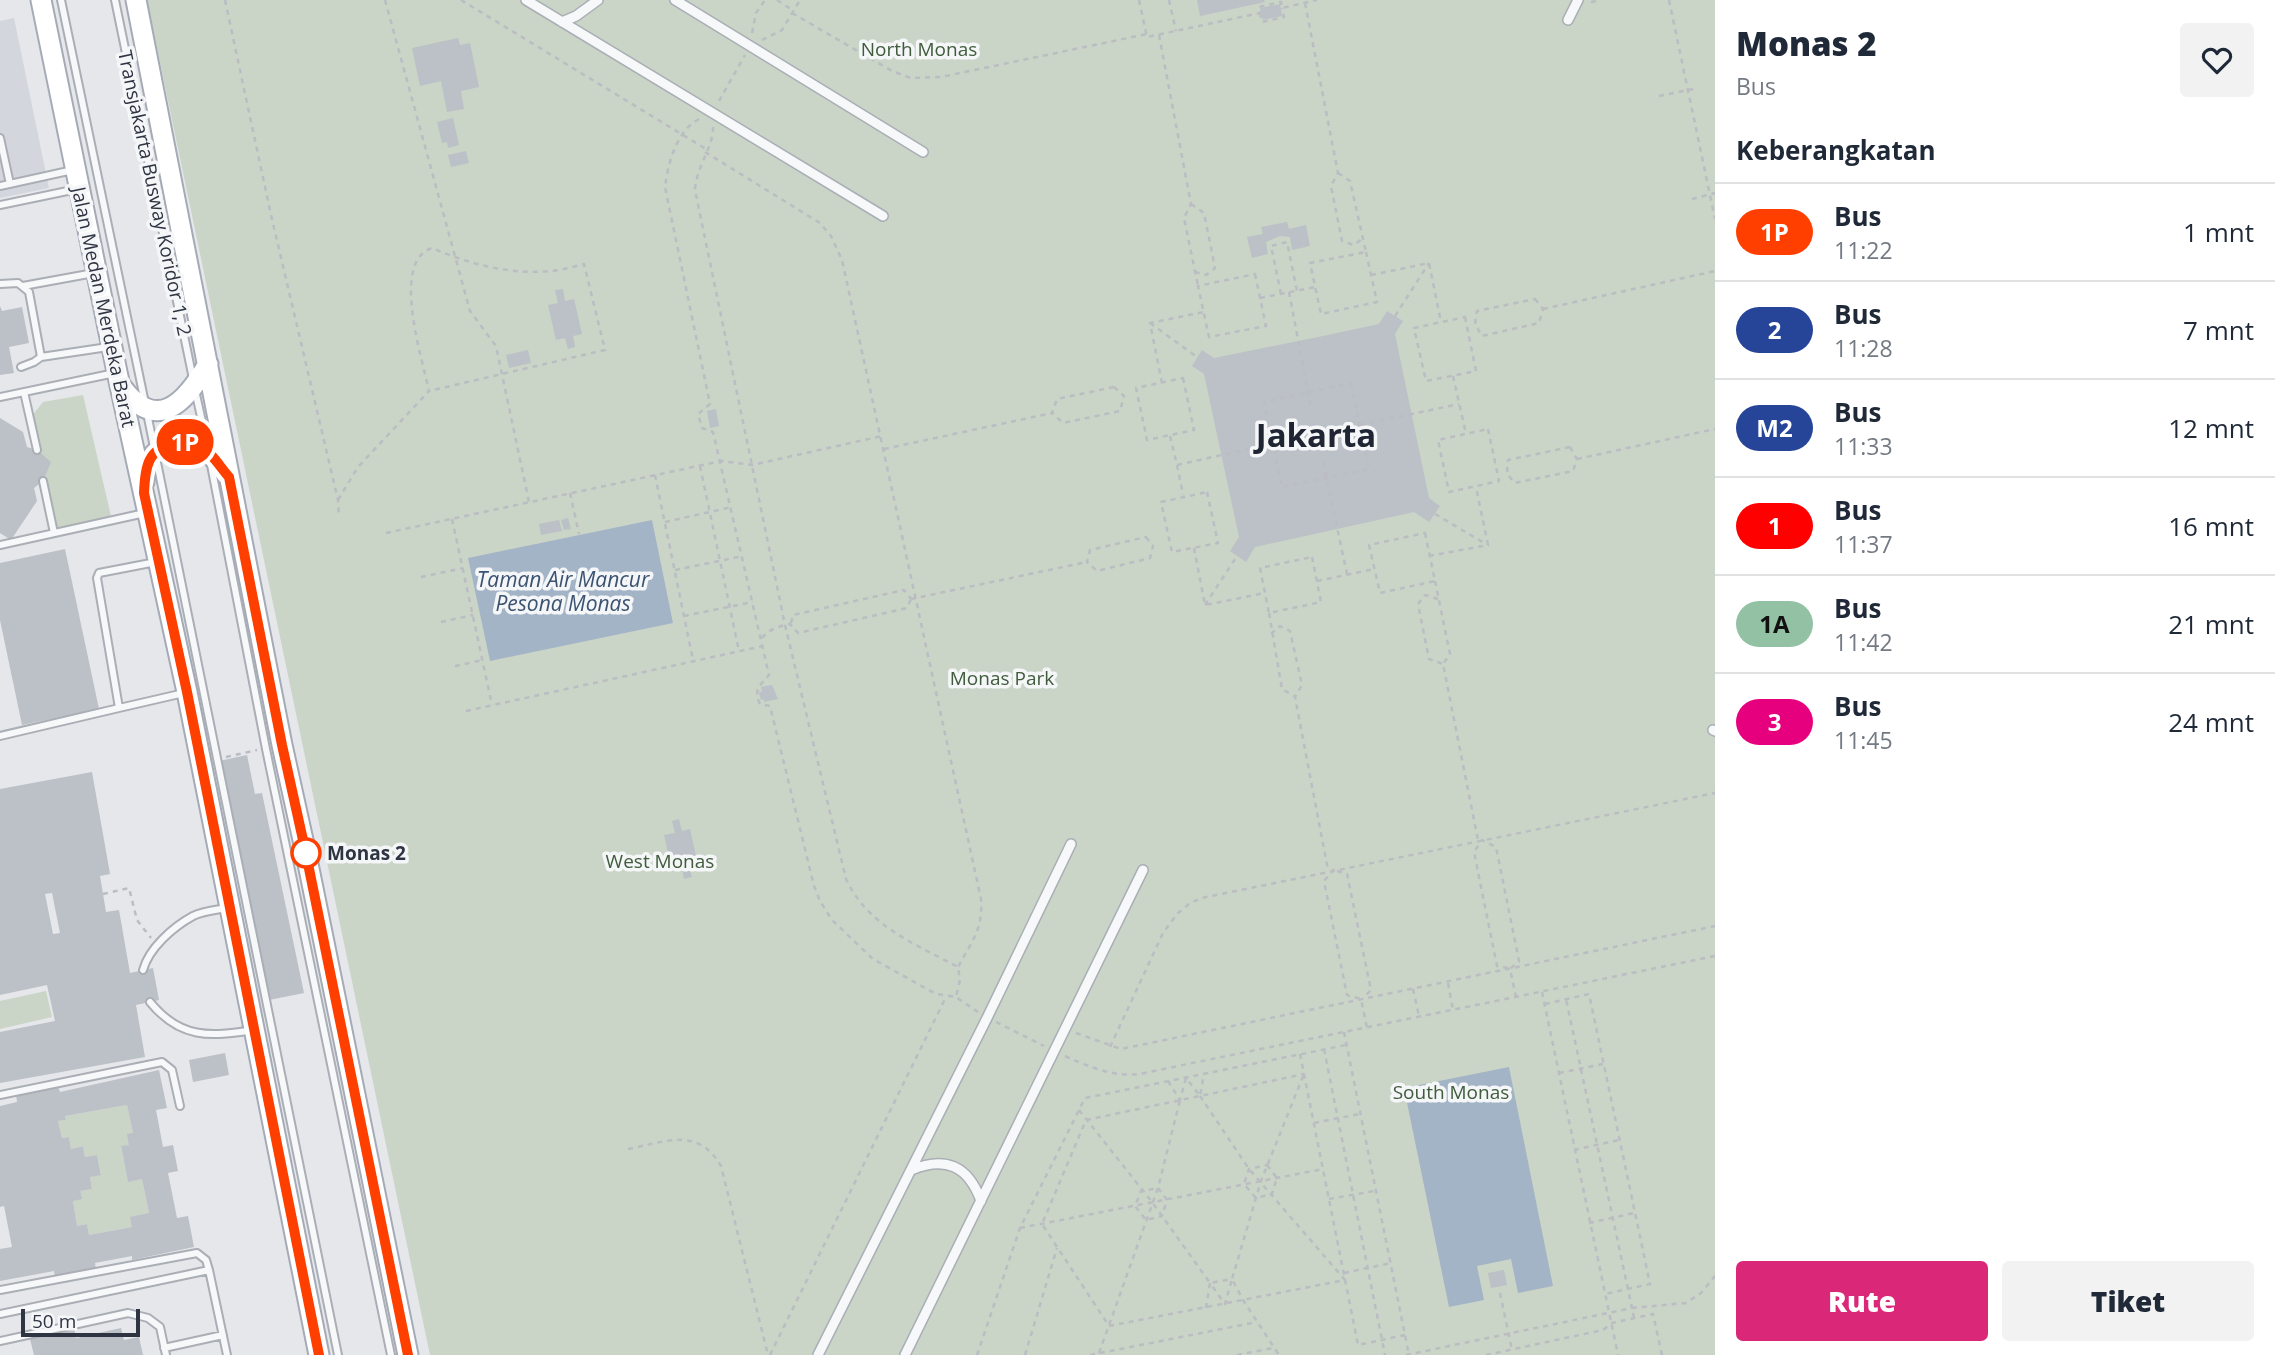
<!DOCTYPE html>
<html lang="id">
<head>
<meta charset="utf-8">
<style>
  body { margin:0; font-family:"Open Sans",sans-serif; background:#f2f2f3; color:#1f2937; height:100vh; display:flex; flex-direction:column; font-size:26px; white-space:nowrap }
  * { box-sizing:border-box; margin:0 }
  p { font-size:23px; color:#747a83 }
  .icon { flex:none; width:38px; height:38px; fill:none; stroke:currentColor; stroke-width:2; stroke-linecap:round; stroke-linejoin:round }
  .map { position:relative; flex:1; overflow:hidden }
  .panel { display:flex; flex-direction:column; background:#fff; width:560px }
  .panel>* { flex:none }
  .badge { padding:0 14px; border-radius:23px; font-size:24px; line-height:46px }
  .scale { position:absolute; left:21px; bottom:18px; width:119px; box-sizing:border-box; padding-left:7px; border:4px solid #2e3442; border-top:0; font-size:19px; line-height:24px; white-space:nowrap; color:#2e3442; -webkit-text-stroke:5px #f4f6f8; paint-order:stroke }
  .map>.badge { position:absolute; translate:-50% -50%; box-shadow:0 0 0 4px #fff }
  h2 { padding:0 21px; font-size:26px; line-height:63px }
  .round { display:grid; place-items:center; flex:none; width:74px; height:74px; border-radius:7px; background:#f2f2f3 }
  .headline { display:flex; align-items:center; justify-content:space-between; height:119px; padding:0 21px }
  h1 { font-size:33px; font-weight:800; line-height:52px }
  .primary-button { display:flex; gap:14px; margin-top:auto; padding:14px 21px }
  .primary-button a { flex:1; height:80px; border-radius:7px; background:#db2777; color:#fff; font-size:28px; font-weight:800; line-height:80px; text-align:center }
  .primary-button a+a { background:#f2f2f3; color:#1f2937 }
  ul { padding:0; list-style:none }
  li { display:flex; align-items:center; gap:21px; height:98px; padding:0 21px; border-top:2px solid #e0e1e3 }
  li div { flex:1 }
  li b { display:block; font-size:26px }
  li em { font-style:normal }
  li .badge { min-width:77px; font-weight:700; text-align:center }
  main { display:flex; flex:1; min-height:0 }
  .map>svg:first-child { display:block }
</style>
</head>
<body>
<main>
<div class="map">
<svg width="1715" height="1355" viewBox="0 0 1715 1355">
  <rect width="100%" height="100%" fill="#e5e7eb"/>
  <!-- built -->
  <path fill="#d3d6dd" d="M14 18 49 188 0 198V21Z"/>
  <!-- green -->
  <path fill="#cad4c7" d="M147 0H1715V1355H430Z
    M83 395 113 525 65 534 53 523 31 417 43 402Z
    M46 991 52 1017 0 1029V1001Z
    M127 1105 133 1133 129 1145 121 1147 128 1181 142 1179 149 1213 132 1227 89 1235 87 1224 77 1226 73 1201 80 1191 92 1189 90 1177 101 1174 97 1155 85 1157 83 1146 71 1149 69 1137 62 1138 58 1121 66 1120 65 1116Z"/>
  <!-- water -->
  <path fill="#a4b4c7" d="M652 520 673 623 490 661 468 558Z
    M1509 1067 1553 1286 1518 1293 1511 1259 1477 1266 1484 1300 1449 1307 1404 1088Z"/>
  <!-- building -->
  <path fill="#bcc0c7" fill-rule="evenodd" d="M1197 0H1264L1265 2 1200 16Z
    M1280 4 1282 16 1263 20 1260 8Z
    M458 38 460 45 470 43 479 87 461 91 464 109 447 112 441 81 420 86 412 48Z
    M453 118 459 145 448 148 447 142 442 143 437 122Z
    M466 151 469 163 451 167 448 155Z
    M1287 222 1289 229 1306 225 1310 246 1292 250 1290 237 1280 236 1266 242 1268 254 1252 258 1247 237 1263 234 1261 227Z
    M563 289 565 301 574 299 582 334 573 336 575 347 568 349 565 338 556 340 548 305 558 303 555 290Z
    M0 306 2 311 22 307 29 343 9 347 14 373 0 375Z
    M1387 311 1403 321 1395 334 1429 498 1440 506 1429 522 1414 512 1255 547 1246 562 1230 551 1239 537 1204 374 1192 366 1202 350 1214 358 1323 336 1379 324Z
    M528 350 531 363 509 368 506 355Z
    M716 409 719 426 710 428 707 411Z
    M0 418 23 432 27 447 37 450 51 462 43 481 34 488 37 501 11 540 0 533Z
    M568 518 571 529 564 530 561 520Z
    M559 520 562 531 541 535 539 524Z
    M65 549 99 709 22 725 0 620V563Z
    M772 685 778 699 764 702V699L761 700 759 692H762L761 687Z
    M247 755 255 794 262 793 304 993 269 1000 219 761Z
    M92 772 110 874 100 876 106 912 119 910 130 973 153 968 159 1000 136 1005 145 1057 0 1083V1032L55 1021 47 985 0 995V789ZM52 893 60 933 53 934 45 894Z
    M679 819 682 831 690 829 698 865 689 867 692 877 684 879 682 868 672 870 664 835 675 833 672 821Z
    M225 1053 229 1075 193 1082 189 1060Z
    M159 1070 167 1108 156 1110 163 1147 173 1145 178 1171 168 1173 177 1218 188 1216 194 1247 132 1260V1256L95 1263 96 1269 55 1277 54 1271 0 1281V1249L12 1247 4 1206 0 1207V1106L17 1102 16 1094 58 1086 60 1092ZM127 1105 133 1133 127 1134 129 1145 121 1146 128 1182 142 1179 149 1213 130 1217 132 1227 89 1235 87 1224 77 1226 73 1201 82 1199 80 1191 92 1189 90 1177 101 1175 97 1155 85 1157 83 1146 71 1149 69 1137 62 1138 58 1121 66 1120 65 1116Z
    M1504 1270 1507 1285 1491 1288 1488 1273Z
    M74 1327 76 1338 121 1328 124 1340 139 1337 143 1355H34L30 1339Z"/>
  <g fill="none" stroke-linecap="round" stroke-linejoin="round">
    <defs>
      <path id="service" d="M61 0 145 403
        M115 0 193 379
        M0 138 10 184
        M0 186 73 170
        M0 205 77 189
        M0 284 18 283 29 292 41 357 34 362 21 367
        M23 286 94 273
        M41 357 108 347
        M195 390 207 444
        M24 392 37 450
        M0 397 115 373
        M147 413 338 1355
        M211 465 266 749 391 1355
        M43 481 54 533
        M0 545 145 513
        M156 562 99 573 97 578 119 708 184 693
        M0 736 119 708
        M143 970C149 948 173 927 193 916 203 911 216 910 227 908
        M150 1002C180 1039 210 1037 253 1030
        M0 1095 162 1062 172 1070 180 1106
        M0 1290 197 1253 206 1260 209 1270
        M0 1314 209 1270 227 1355
        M0 1341 128 1313 148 1318 160 1327 166 1355
        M164 1348 223 1335"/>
      <path id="pedestrian" d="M526 0 883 216
        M675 0 923 152
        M1568 20 1578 0
        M562 22 576 16 598 0
        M1713 730 1715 731
        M911 1170C945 1156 968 1165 981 1201
        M818 1355 987 1018 1071 844
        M905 1355 1143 870"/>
      <path id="primary" d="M41 0 117 372 187 692 319 1355
        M136 0 282 745 305 849 408 1355
        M121 386C157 435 186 402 208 364
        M144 482C146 460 155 446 178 443 186 441 192 441 200 445 211 452 219 465 227 475"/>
    </defs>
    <!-- service casing -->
    <use href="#service" stroke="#aaaeb5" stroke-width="10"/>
    <!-- pedestrian casing -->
    <use href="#pedestrian" stroke="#aaaeb5" stroke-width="12"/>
    <!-- primary casing -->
    <use href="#primary" stroke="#a5abb6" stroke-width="23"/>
    <!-- path -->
    <path stroke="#bbbdc2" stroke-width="2.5" stroke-dasharray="5 5" stroke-linecap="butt" d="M225 0 271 215 338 500 339 517
      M385 0 470 311 496 346 529 502
      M461 0 706 149
      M777 0 794 11
      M1139 0 1147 37 1260 13 1259 7 1281 2 1282 8 1317 0
      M1169 0 1176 31
      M1669 0 1715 219
      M1591 2 1601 0
      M1305 3 1338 173 1331 186 1342 241 1354 245 1363 238
      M792 13 892 71 911 78 941 77 1147 34
      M1260 13 1262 22 1284 17 1282 8
      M752 33 756 13 765 0
      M1159 35 1191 204 1184 218 1198 286
      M762 40 782 30 800 0
      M1659 96 1698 88
      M719 101 745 55
      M699 119C676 131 668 164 665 187L710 404 698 414 702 428 713 432 769 675C760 685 753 690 760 704L770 706 814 886 820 901 832 920 873 959 936 994 956 997 978 1012
      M713 127C714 146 696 167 695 190L785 625 846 879C868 926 915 944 958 967L960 980 956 997
      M705 152 820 223 831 236 842 260 981 899C983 930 972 941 958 967
      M1338 173 1350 181 1366 252
      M1692 199 1715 193
      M1191 204 1204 213 1215 268 1206 275 1195 272
      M1366 252 1377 302 1321 314 1310 263Z
      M1255 274 1266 326 1209 337 1198 286Z
      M1371 275 1429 263 1441 322
      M1289 292 1311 408
      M1281 294 1271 246 1287 242 1297 291
      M1260 298 1315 287
      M1535 299 1543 309 1539 323 1482 336 1475 324 1477 311Z
      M1543 309 1715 271
      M1395 316 1429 263
      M1465 317 1476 371 1426 381 1414 328Z
      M1150 323 1197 357
      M1453 376 1466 434
      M1183 378 1194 430 1147 440 1136 388Z
      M1162 383 1150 323 1204 312
      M1351 383 1369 469 1282 487 1264 402Z
      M1114 387 1124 396 1120 411 1063 423 1052 413 1057 399Z
      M1360 425 1459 404
      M1488 429 1499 481 1449 492 1438 440Z
      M1170 436 1177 465 1271 444
      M1570 447 1577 459 1573 471 1515 483 1507 474 1508 460Z
      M884 449 1052 413
      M1577 459 1715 429
      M1323 462 1347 574
      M1177 465 1183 495
      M700 466 739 651
      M655 475 693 660
      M1207 492 1218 543 1172 552 1161 502Z
      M570 493 579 534
      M338 500 358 467 429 391C423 361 390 261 432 248 469 264 510 275 551 271 562 270 573 267 584 264L605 350 429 391
      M1435 514 1486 544
      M452 519 492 705
      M665 522 732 507
      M386 533 721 461 752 465 882 436
      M1425 533 1435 581 1380 593 1369 545Z
      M1146 537 1153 546 1150 558 1097 571 1087 562 1090 550Z
      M1194 548 1205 605 1265 593
      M1429 556 1488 545 1476 487
      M1312 557 1321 602 1269 613 1260 568Z
      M675 570 743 556
      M421 577 463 568
      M1317 581 1374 569
      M1435 581 1450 654 1443 664 1478 840
      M911 599 1087 562
      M1438 599 1425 595 1418 604 1429 659 1443 664
      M1205 605 1237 556
      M1269 613 1282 689 1294 696
      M684 616 753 602
      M441 622 473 615
      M791 623 793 615 904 590 911 599
      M1271 634 1280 626 1290 631 1302 685 1295 697 1328 870
      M762 638C769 629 779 626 790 624L798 633 907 608 911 599
      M455 666 483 660
      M466 711 763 646
      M226 757 257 750
      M1334 869 1324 881 1347 995 1361 999 1367 1028
      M1337 871 1347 874 1371 990 1363 998
      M103 894 129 888 137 920 151 938
      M1508 968 1497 966 1474 852 1482 840 1496 847 1519 961 1510 969 1516 997
      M1448 983 1453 1010
      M1413 989 1419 1016
      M1542 992 1618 1355
      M1545 1004 1589 994 1650 1284 1605 1294
      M996 1022 1044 1046
      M1344 1032 1409 1355
      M1076 1033 1121 1049 1715 926
      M1110 1047 1163 933 1177 914 1189 904 1201 898 1715 793
      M1324 1049 1385 1355
      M1300 1054 1358 1345 1405 1335
      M1065 1056C1090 1067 1112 1077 1139 1074L1715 956
      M1559 1073 1603 1064
      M1168 1081 1180 1100 1186 1078 1200 1096 1204 1074
      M1200 1096 1249 1169 1345 1280 1109 1326 1042 1224 1086 1120 1304 1074
      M1079 1110 1152 1202 1210 1283 1232 1279 1261 1181 1304 1074
      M1314 1123 1359 1114
      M628 1149C665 1142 698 1126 721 1166L768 1355
      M1574 1150 1619 1140
      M1267 1165 1277 1178 1272 1194 1256 1198 1244 1184 1249 1169Z
      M1158 1188 1167 1200 1162 1216 1146 1220 1135 1206 1141 1191Z
      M1329 1199 1374 1191
      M1589 1223 1634 1213
      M1020 1228 1323 1169
      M1344 1273 1391 1263
      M1500 1293 1512 1350
      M1206 1308 1210 1283 1225 1304 1232 1279 1243 1300 1279 1355
      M1634 1318 1632 1308 1686 1303 1701 1293 1715 1276
      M1099 1353 1158 1188 1180 1100
      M770 1355 946 997
      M977 1355 1020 1228 1085 1098 1346 1045
      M1025 1355 1057 1248
      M1090 1355 1257 1322
      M1237 1355 1273 1348
      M1406 1355 1632 1308 1566 999
      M1486 1355 1603 1330 1612 1323 1653 1314 1662 1355"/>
    <!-- service -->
    <use href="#service" stroke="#f7f8f9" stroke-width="6"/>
    <!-- pedestrian -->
    <use href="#pedestrian" stroke="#f7f8f9" stroke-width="9"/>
    <!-- primary -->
    <use href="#primary" stroke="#fff" stroke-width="19"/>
  </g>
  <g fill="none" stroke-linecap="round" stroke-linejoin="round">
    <defs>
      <path id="line" d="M319 1355 187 692 144 493C145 468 147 448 176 443 184 441 191 441 198 445 211 451 220 467 229 477L282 745 305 849 408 1355"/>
    </defs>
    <!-- line casing -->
    <use href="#line" stroke="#fff" stroke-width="16"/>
    <!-- line -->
    <use href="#line" stroke="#ff3f00" stroke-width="10"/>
  </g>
  <!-- markers -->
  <circle fill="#fff" stroke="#ff3f00" stroke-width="3.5" cx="306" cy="853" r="14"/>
  <g text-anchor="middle" stroke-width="7" stroke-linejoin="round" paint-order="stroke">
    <!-- park labels -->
    <g font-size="19" fill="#415c3c" stroke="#f4f6f8">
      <text x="919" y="56">North Monas</text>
      <text x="1002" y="685">Monas Park</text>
      <text x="660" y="868">West Monas</text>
      <text x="1451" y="1099">South Monas</text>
    </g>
    <!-- street labels -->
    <g font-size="19" fill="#2e3442" stroke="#f4f6f8">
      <text transform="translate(155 193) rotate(78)" y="7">Transjakarta Busway Koridor 1, 2</text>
      <text transform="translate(104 307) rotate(78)" y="7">Jalan Medan Merdeka Barat</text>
    </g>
    <!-- stop labels -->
    <g font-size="19" font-weight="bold" fill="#2e3442" stroke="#f4f6f8" text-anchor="start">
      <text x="327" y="860">Monas 2</text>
    </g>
    <!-- water labels -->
    <g font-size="21" font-style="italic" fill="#3b5272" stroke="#f4f6f8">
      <text x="563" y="587">Taman Air Mancur<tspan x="563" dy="24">Pesona Monas</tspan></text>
    </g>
    <!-- town labels -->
    <g font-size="33" font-weight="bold" fill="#202533" stroke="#f4f6f8">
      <text x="1316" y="447">Jakarta</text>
    </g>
  </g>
</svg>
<div class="scale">50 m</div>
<b class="badge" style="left:185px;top:442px;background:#ff3f00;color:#fff">1P</b>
</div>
<section class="panel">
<div class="headline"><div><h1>Monas 2</h1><p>Bus</p></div><a class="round"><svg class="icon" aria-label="heart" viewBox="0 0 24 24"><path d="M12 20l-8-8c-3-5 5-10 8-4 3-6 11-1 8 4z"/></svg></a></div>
<h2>Keberangkatan</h2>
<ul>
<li><span class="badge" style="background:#ff3f00;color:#fff">1P</span><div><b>Bus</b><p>11:22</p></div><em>1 mnt</em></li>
<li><span class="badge" style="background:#264598;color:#fff">2</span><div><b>Bus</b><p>11:28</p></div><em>7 mnt</em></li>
<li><span class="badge" style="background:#264598;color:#fff">M2</span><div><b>Bus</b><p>11:33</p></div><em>12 mnt</em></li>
<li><span class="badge" style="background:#f00;color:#fff">1</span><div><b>Bus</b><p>11:37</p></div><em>16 mnt</em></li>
<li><span class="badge" style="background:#93c1a4;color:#111">1A</span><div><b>Bus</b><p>11:42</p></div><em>21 mnt</em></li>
<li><span class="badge" style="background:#e6007e;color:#fff">3</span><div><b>Bus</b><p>11:45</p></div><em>24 mnt</em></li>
</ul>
<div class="primary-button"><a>Rute</a><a>Tiket</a></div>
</section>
</main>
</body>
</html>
